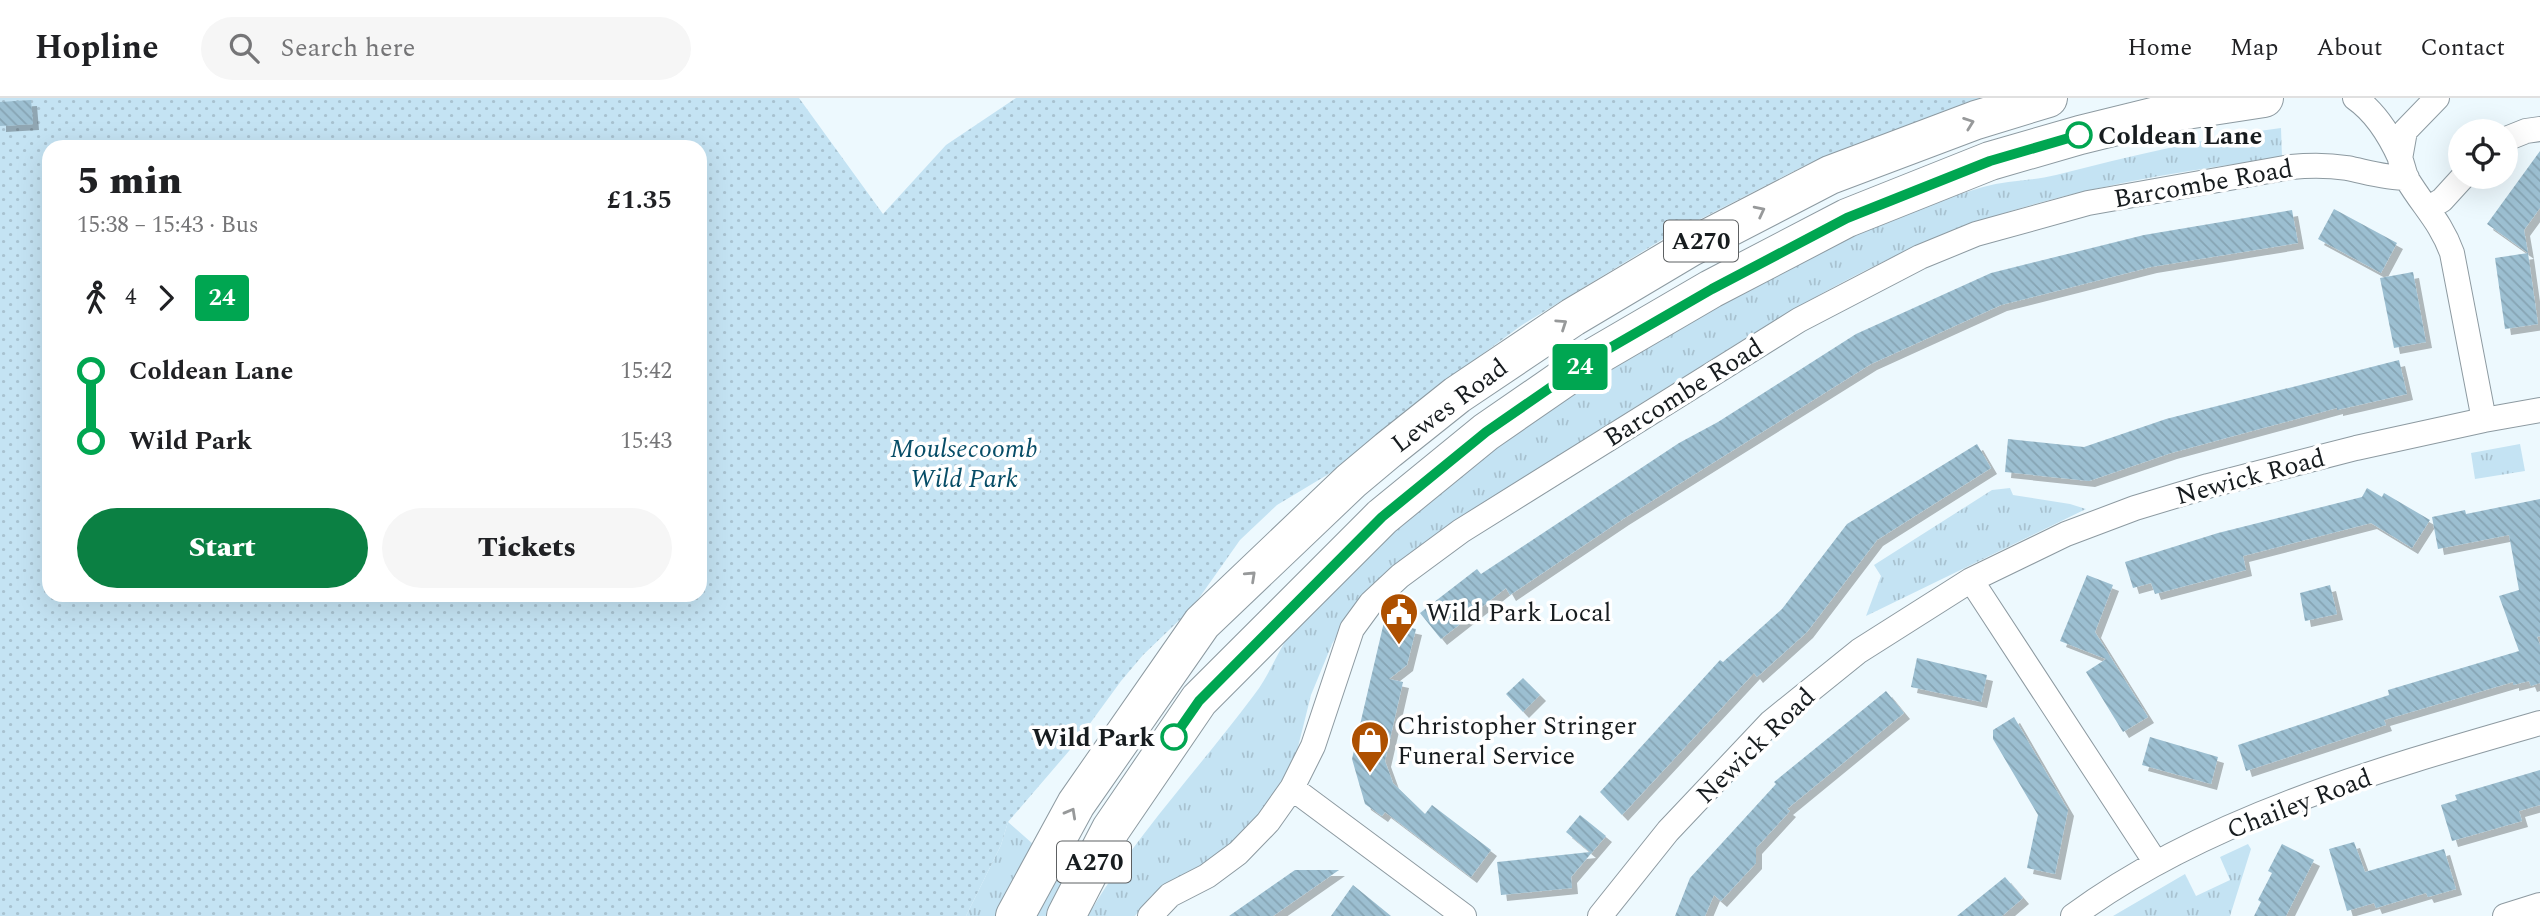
<!DOCTYPE html>
<html lang="en">
<head>
<meta charset="utf-8">
<style>
  body { margin:0; font-family:Spectral,serif; background:#f6f6f6; color:#202124; height:100vh; display:flex; flex-direction:column; font-size:26px; white-space:nowrap }
  * { box-sizing:border-box; margin:0 }
  p { font-size:23px; color:#757577 }
  .icon { flex:none; width:38px; height:38px; fill:none; stroke:currentColor; stroke-width:2; stroke-linecap:round; stroke-linejoin:round }
  .map { position:relative; flex:1; overflow:hidden }
  .sheet { position:absolute; left:42px; top:42px; width:665px; height:462px; display:flex; flex-direction:column; background:#fff; border-radius:21px; box-shadow:0 7px 28px #0002 }
  .sheet>* { flex:none }
  .badge { padding:0 14px; border-radius:5px; font-size:24px; line-height:46px }
  .controls { position:absolute; left:2448px; top:21px; display:grid; gap:14px }
  .controls a { display:grid; place-items:center; width:70px; height:70px; border-radius:50%; background:#fff; box-shadow:0 7px 28px #0002; font-size:35px }
  .map>.badge { position:absolute; translate:-50% -50%; box-shadow:0 0 0 4px #fff }
  .legs { display:flex; align-items:center; gap:10px; height:77px; padding:0 35px; font-size:23px }
  .legs p { margin-inline-start:auto }
  .summary { display:flex; align-items:center; justify-content:space-between; height:119px; padding:0 35px }
  h1 { font-size:38px; font-weight:800; line-height:52px }
  .primary-button { display:flex; gap:14px; margin-top:auto; padding:14px 35px }
  .primary-button a { flex:1; height:80px; border-radius:42px; background:#0b8043; color:#fff; font-size:28px; font-weight:800; line-height:80px; text-align:center }
  .primary-button a+a { background:#f6f6f6; color:#202124 }
  ul { padding:0 35px; list-style:none }
  li { display:flex; align-items:center; gap:24px; height:70px; font-size:26px }
  li i { display:grid; place-items:center; width:10px; height:100%; margin:0 9px; background:currentColor }
  li i::after { content:''; width:18px; height:18px; margin:-9px; border:5px solid; border-radius:50%; background:#fff }
  li p { margin-inline-start:auto }
  li:first-child i { background:linear-gradient(#0000 50%,currentColor 0) }
  li:last-child i { background:linear-gradient(currentColor 50%,#0000 0) }
  header { display:flex; align-items:center; gap:42px; box-sizing:border-box; height:98px; padding:0 35px; background:#fff; border-bottom:2px solid #e0e0e0 }
  header strong { font-size:33px }
  nav { display:flex; gap:38px; margin-inline-start:auto; font-size:24px }
  .search { width:490px; height:63px; background:#f6f6f6; display:flex; align-items:center; gap:18px; box-sizing:border-box; padding:0 24px; border-radius:38px; color:#757577; font-size:26px }
  .map>svg:first-child { display:block }
</style>
</head>
<body>
<header>
<strong>Hopline</strong>
<div class="search"><svg class="icon" aria-label="search" viewBox="0 0 24 24"><circle cx="10" cy="10" r="6"/><path d="M15 15l6 6"/></svg>Search here</div>
<nav><a>Home</a><a>Map</a><a>About</a><a>Contact</a></nav>
</header>
<div class="map">
<svg width="2540" height="818" viewBox="0 0 2540 818">
  <defs>
    <pattern id="grass-tufts" width="24" height="20" patternUnits="userSpaceOnUse" patternTransform="scale(1.75)"><rect width="24" height="20" fill="#c4e3f3"/><path d="M3 7l-1-3M5 7V3M7 7l1-3M15 17l-1-3M17 17v-4M19 17l1-3" fill="none" stroke="#a8c2d0"/></pattern>
    <pattern id="park-dots" width="8" height="8" patternUnits="userSpaceOnUse" patternTransform="scale(1.75)"><rect width="8" height="8" fill="#c4e3f3"/><path d="M2 2h.1M6 6h.1" fill="none" stroke="#a8c2d0" stroke-width="1.8" stroke-linecap="round"/></pattern>
    <pattern id="building-back-hatch" width="6" height="6" patternUnits="userSpaceOnUse" patternTransform="scale(1.75)"><rect width="6" height="6" fill="#9cbfd1"/><path d="M-1 5l2 2M0 0l6 6M5-1l2 2" fill="none" stroke="#86a4b3"/></pattern>
    <filter id="shadow"><feDropShadow dx="6" dy="6" stdDeviation="0" flood-color="#0004"/></filter>
  </defs>
  <rect width="100%" height="100%" fill="#edf9fe"/>
  <!-- grass -->
  <path fill="url(#grass-tufts)" d="M2281 30 2282 60C2168 74 2050 94 1943 137 1859 171 1782 217 1706 265 1673 286 1640 305 1608 327 1520 386 1437 452 1351 514L1332 546 1311 597 1296 657 1283 687 1250 731 1210 764 1152 797 1135 818H966L1001 747 1008 724 1075 783 1093 809C1140 733 1201 668 1254 597 1272 574 1281 543 1301 521 1409 404 1545 310 1681 229 1776 173 1877 120 1983 89 2007 82 2032 83 2056 77 2131 58 2204 40 2281 30Z
    M2520 346 2525 373 2475 381 2471 355Z
    M2010 390 2013 397 2070 406 2086 411 1866 518 1881 478 1874 467 1992 392Z
    M2248 746 2251 751 2230 818H2113L2185 776 2196 798 2230 782 2220 759Z"/>
  <!-- park -->
  <path fill="url(#park-dots)" fill-rule="evenodd" d="M0 0H799L883 116 946 47 1016 0H1989L1905 29 1810 65 1673 135 1522 227 1417 304 1337 371 1277 407 1240 442 1192 510 1143 557 1121 583 1075 646 1008 724 1001 747 966 818H0ZM49 49H700V497H49Z"/>
  <!-- building -->
  <path fill="url(#building-back-hatch)" filter="url(#shadow)" d="M31 2 33 26 0 28V4Z
    M2540 53V110L2524 132 2528 155 2487 126Z
    M2334 111 2397 145 2381 175 2318 141Z
    M2292 112 2298 145 2151 169 2001 207 1871 266 1623 421 1510 497 1506 490 1441 541 1420 515 1477 471 1481 476 1679 345 1718 324 1856 236 1991 175 2144 137Z
    M2528 155 2538 226 2505 231 2495 160Z
    M2413 174 2426 244 2394 250 2380 180Z
    M2399 262 2407 296 2337 312V310L2171 355 2089 383 2005 374 2008 341 2084 349 2166 321Z
    M1977 346 1991 370 1877 442 1807 534 1757 579 1754 575 1622 717 1600 694 1720 562 1723 564 1782 511 1847 426Z
    M2367 390 2382 399 2384 395 2430 422 2412 450 2371 425 2243 458 2246 472 2155 496 2151 485 2133 490 2125 464 2218 435 2362 399Z
    M2540 401V538L2537 539 2540 547V585L2531 588 2529 583 2513 587V584L2384 622 2386 627 2246 673 2238 647 2389 597 2388 592 2519 553 2499 498 2519 492 2509 437 2438 451 2432 419 2465 412 2466 416Z
    M2087 477 2113 487 2095 534 2148 619 2123 634 2086 574 2106 561 2060 543Z
    M2330 487 2337 516 2305 523 2300 495Z
    M1384 524 1416 531 1407 567 1389 581 1403 584 1385 663 1393 685 1425 716 1432 707 1491 752 1471 779 1385 714 1382 718 1365 706 1352 661Z
    M1917 560 1987 577 1981 604 1911 589Z
    M1523 580 1540 597 1523 614 1506 596Z
    M1886 593 1904 615 1787 711 1790 713 1756 750V765L1721 803 1714 797 1705 818H1675L1690 780 1776 686 1774 684Z
    M2014 619 2068 712 2055 776 2027 770 2038 717 1993 641V632Z
    M2150 639 2218 659 2211 686 2142 667Z
    M2540 672V707L2519 713 2522 723 2452 743 2441 707 2457 702 2455 697Z
    M1580 717 1606 738 1571 779 1572 790 1501 797 1497 764 1590 754 1566 734Z
    M2354 744 2365 774 2444 751 2456 791 2428 799 2426 795 2376 810 2374 805 2347 813 2329 751Z
    M2282 746 2314 762 2286 818H2254L2261 804 2258 802 2272 775 2268 773Z
    M1295 772H1339L1273 818H1229Z
    M2005 779 2023 800 2002 818H1957Z
    M1353 787 1391 818H1331Z"/>
  <g fill="none" stroke-linecap="round" stroke-linejoin="round">
    <defs>
      <path id="street" d="M2355 0C2375 14 2390 38 2400 60 2403 67 2404 75 2407 81 2423 108 2441 124 2452 155L2484 322
        M2506 41 2526 33 2540 31
        M2400 61 2405 33 2437 0
        M2429 110 2442 102 2463 79
        M1971 482 2156 765
        M1292 690 1464 818
        M1150 818 1170 797 1207 778 1238 755 1268 724 1292 690 1313 648 1352 531 1371 505 1400 478 1461 433 1799 222 1920 159 1976 136 2088 105 2291 69C2310 67 2328 67 2347 70 2367 74 2386 80 2407 80
        M1600 818 1668 733 1771 624 1859 553 1971 482 2066 436 2135 410 2208 388 2356 350 2484 322 2540 312
        M2073 818C2205 720 2383 670 2540 625
        M2505 818 2540 807"/>
      <path id="primary" d="M1015 818 1076 706 1202 525 1351 383 1388 352 1457 297 1573 219 1689 150 1830 77 1976 22 2048 0
        M1066 818 1111 731 1199 602 1382 419 1486 334 1596 258 1711 191 1847 120 1990 63 2080 37 2173 14 2264 0"/>
    </defs>
    <!-- street casing -->
    <use href="#street" stroke="#8d9aa1" stroke-width="26"/>
    <!-- primary casing -->
    <use href="#primary" stroke="#8d9aa1" stroke-width="40"/>
    <!-- street -->
    <use href="#street" stroke="#fff" stroke-width="24"/>
    <!-- primary -->
    <use href="#primary" stroke="#fff" stroke-width="38"/>
  </g>
  <!-- one-way arrows -->
  <defs><path id="oneway-chevron" d="M-2-3.5L2.5 0L-2 3.5" fill="none" stroke-width="1.6" stroke-linecap="round" stroke-linejoin="round" transform="scale(1.75)"/></defs>
  <g stroke="#97999a">
    <use href="#oneway-chevron" transform="translate(1969 25) rotate(-20)"/>
    <use href="#oneway-chevron" transform="translate(1760 113) rotate(-27)"/>
    <use href="#oneway-chevron" transform="translate(1562 226) rotate(-34)"/>
    <use href="#oneway-chevron" transform="translate(1251 478) rotate(-43)"/>
    <use href="#oneway-chevron" transform="translate(1071 715) rotate(-61)"/>
  </g>
  <g fill="none" stroke-linecap="round" stroke-linejoin="round">
    <defs>
      <path id="line-1" d="M1174 639 1199 603 1382 419 1486 334 1596 258 1712 191 1847 120 1990 63 2079 37"/>
    </defs>
    <!-- line-1 casing -->
    <use href="#line-1" stroke="#fff" stroke-width="16"/>
    <!-- line-1 -->
    <use href="#line-1" stroke="#00a651" stroke-width="10"/>
  </g>
  <!-- icons -->
  <defs>
    <symbol id="civic-pin" viewBox="-11 -11 22 30"><path d="M0 17L-7.5 6A9.5 9.5 0 1 1 7.5 6Z" fill="#ae5000" stroke="#fff"/><path d="M-.6-6.5H3V-4.5H.6V-3L4-1V1h2V6H-6V1h2V-1L-.6-3ZM-1.2 2.5V6h2.4V2.5Z" fill="#fff"/></symbol>
    <symbol id="shop-pin" viewBox="-11 -11 22 30"><path d="M0 17L-7.5 6A9.5 9.5 0 1 1 7.5 6Z" fill="#ae5000" stroke="#fff"/><path d="M-5-2.5h2.3a2.7 3.5 0 0 1 5.4 0H5L5.5 6h-11ZM-1.5-2.5h3a1.5 2.3 0 0 0-3 0Z" fill="#fff"/></symbol>
  </defs>
  <g fill-rule="evenodd">
    <use href="#civic-pin" x="1377" y="492" width="44" height="60"/>
    <use href="#shop-pin" x="1348" y="620" width="44" height="60"/>
  </g>
  <!-- markers -->
  <g fill="#fff" stroke="#00a651" stroke-width="3.5">
    <circle cx="2079" cy="37" r="12"/>
    <circle cx="1174" cy="639" r="12"/>
  </g>
  <g text-anchor="middle" stroke-width="7" stroke-linejoin="round" paint-order="stroke">
    <!-- shield labels -->
    <g fill="#fff" stroke="#5d6062" stroke-width="2">
      <rect x="1664" y="122.5" width="74" height="41" rx="5"/>
      <rect x="1057" y="743.5" width="74" height="41" rx="5"/>
    </g>
    <g font-size="24" font-weight="bold" fill="#171c1f">
      <text x="1701" y="151">A270</text>
      <text x="1094" y="772">A270</text>
    </g>
    <!-- stop labels -->
    <g font-size="26" font-weight="bold" fill="#171c1f" stroke="#fff" text-anchor="start">
      <text x="2098" y="46">Coldean Lane</text>
      <text x="1155" y="648" text-anchor="end">Wild Park</text>
    </g>
    <!-- street labels -->
    <g font-size="26" fill="#171c1f" stroke="#fff">
      <text transform="translate(2203 85) rotate(-10)" y="9">Barcombe Road</text>
      <text transform="translate(1683 294) rotate(-32)" y="9">Barcombe Road</text>
      <text transform="translate(1449 307) rotate(-37)" y="9">Lewes Road</text>
      <text transform="translate(2250 378) rotate(-15)" y="9">Newick Road</text>
      <text transform="translate(1755 647) rotate(-44)" y="9">Newick Road</text>
      <text transform="translate(2299 705) rotate(-21)" y="9">Chailey Road</text>
    </g>
    <!-- park labels -->
    <g font-size="26" font-style="italic" fill="#074d67" stroke="#fff">
      <text x="964" y="359">Moulsecoomb<tspan x="964" dy="30">Wild Park</tspan></text>
    </g>
    <!-- poi labels -->
    <g font-size="26" fill="#171c1f" stroke="#fff" text-anchor="start">
      <text x="1426" y="523">Wild Park Local</text>
      <text x="1397" y="636">Christopher Stringer<tspan x="1397" dy="30">Funeral Service</tspan></text>
    </g>
  </g>
</svg>
<div class="controls">
<a><svg class="icon" aria-label="locate" viewBox="0 0 24 24"><circle cx="12" cy="12" r="6"/><path d="M12 2v4M12 18v4M2 12h4M18 12h4"/></svg></a>
</div>
<b class="badge" style="left:1580px;top:269px;background:#00a651;color:#fff">24</b>
<section class="sheet">
<div class="summary"><div><h1>5 min</h1><p>15:38 – 15:43 · Bus</p></div><b>£1.35</b></div>
<div class="legs"><svg class="icon" aria-label="walk" viewBox="0 0 24 24"><circle cx="13" cy="4" r="2"/><path d="M13 8l-2 6 4 7M11 14l-3 7M7 12l3-4h3l4 4"/></svg>4<svg class="icon" aria-label="forward" viewBox="0 0 24 24"><path d="M9 5l7 7-7 7"/></svg><b class="badge" style="background:#00a651;color:#fff">24</b></div>
<ul>
<li><i style="color:#00a651"></i><b>Coldean Lane</b><p>15:42</p></li>
<li><i style="color:#00a651"></i><b>Wild Park</b><p>15:43</p></li>
</ul>
<div class="primary-button"><a>Start</a><a>Tickets</a></div>
</section>
</div>
</body>
</html>
